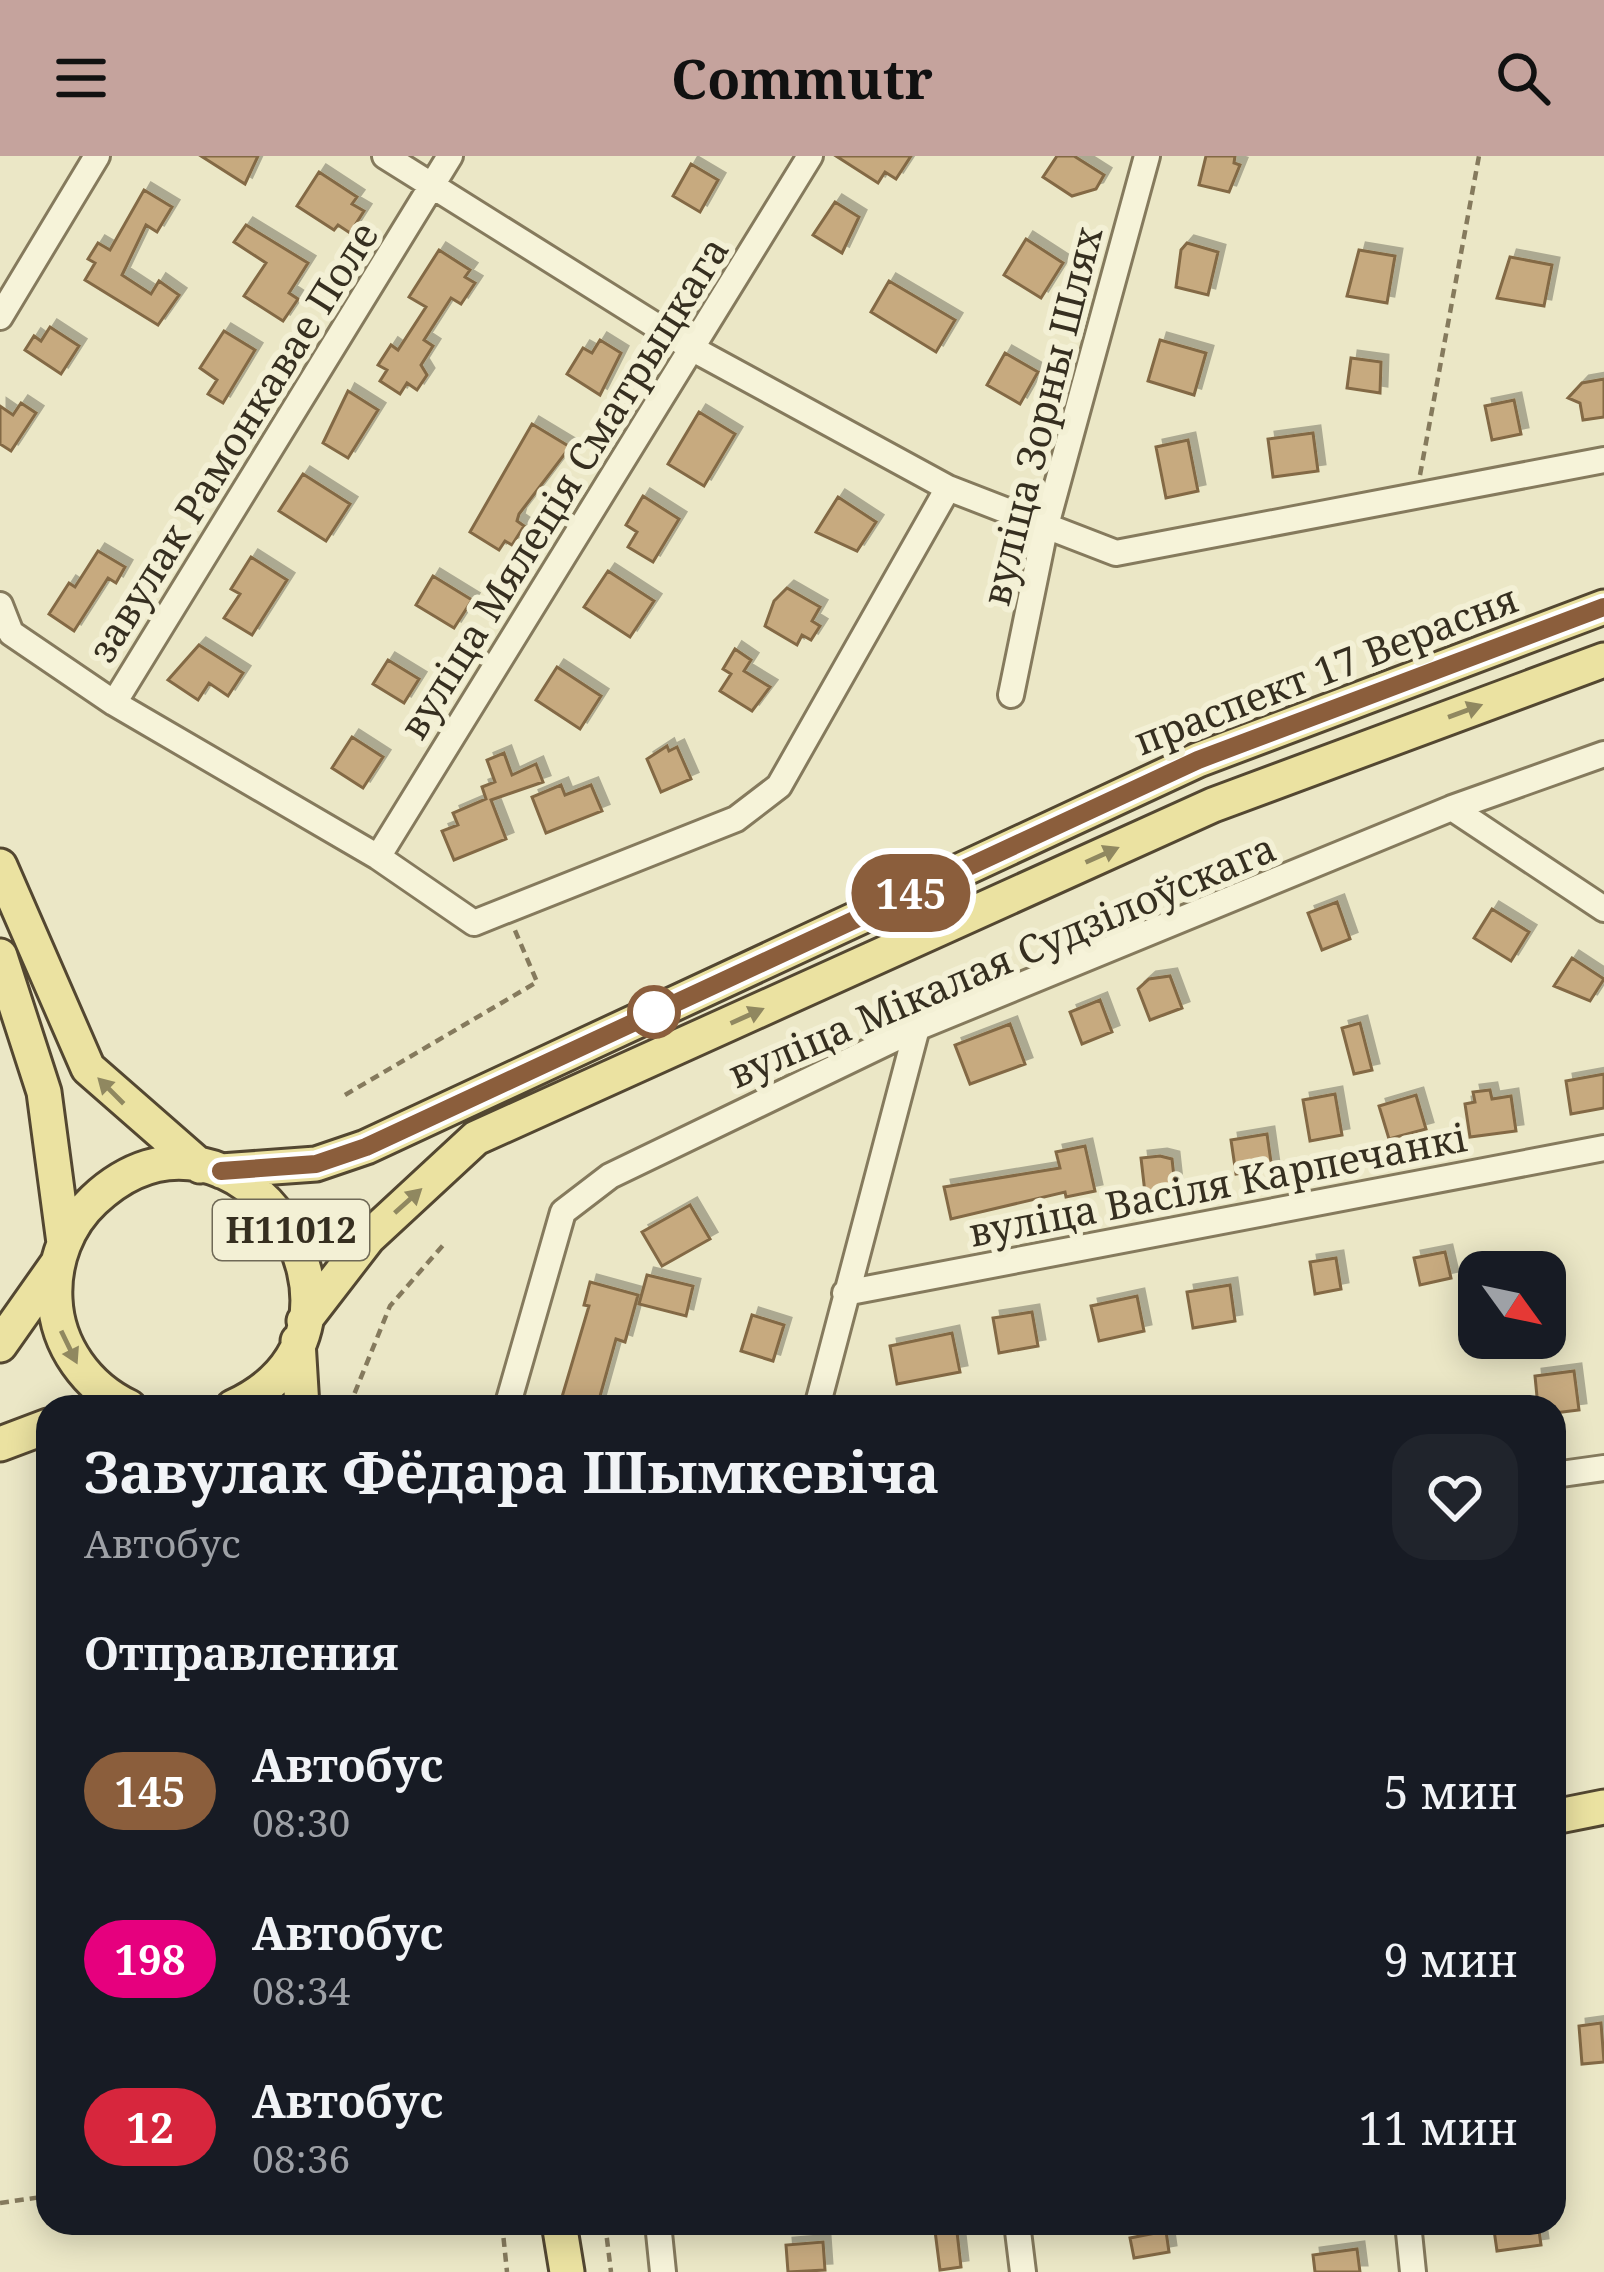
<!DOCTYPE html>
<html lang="ru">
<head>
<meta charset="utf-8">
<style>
  body { margin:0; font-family:"Noto Serif",serif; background:#20242c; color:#f1f3f6; height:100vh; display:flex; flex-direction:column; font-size:45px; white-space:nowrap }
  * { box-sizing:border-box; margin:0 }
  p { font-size:39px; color:#9ea1a6 }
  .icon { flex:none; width:66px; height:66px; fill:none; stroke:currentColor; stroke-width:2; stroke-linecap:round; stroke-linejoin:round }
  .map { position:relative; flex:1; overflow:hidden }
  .drawer { position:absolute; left:36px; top:1239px; width:1530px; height:840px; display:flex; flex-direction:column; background:#171b24; border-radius:36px; box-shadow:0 6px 30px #0003 }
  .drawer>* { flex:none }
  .badge { padding:0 24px; border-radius:39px; font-size:42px; line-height:78px }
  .needle { width:78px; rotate:123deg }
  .buttons { position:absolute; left:1458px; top:1095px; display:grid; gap:24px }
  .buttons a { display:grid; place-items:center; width:108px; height:108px; border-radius:24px; background:#171b24; box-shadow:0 6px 30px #0003; font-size:60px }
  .map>.badge { position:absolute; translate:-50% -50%; box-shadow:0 0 0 6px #fff }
  h2 { padding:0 48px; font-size:45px; line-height:108px }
  .round { display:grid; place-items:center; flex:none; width:126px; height:126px; border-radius:36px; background:#20242c }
  .head { display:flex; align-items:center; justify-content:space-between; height:204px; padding:0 48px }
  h1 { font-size:57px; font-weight:700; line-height:90px }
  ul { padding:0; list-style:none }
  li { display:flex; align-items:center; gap:36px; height:168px; padding:0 48px }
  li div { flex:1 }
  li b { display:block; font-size:45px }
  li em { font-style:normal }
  li .badge { min-width:132px; font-weight:700; text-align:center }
  header { display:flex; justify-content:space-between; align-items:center; height:156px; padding:0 48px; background:#c5a39d; color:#111; font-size:54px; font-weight:700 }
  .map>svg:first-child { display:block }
</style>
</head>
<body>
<header><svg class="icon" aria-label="menu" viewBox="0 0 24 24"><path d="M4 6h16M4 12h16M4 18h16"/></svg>Commutr<svg class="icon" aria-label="search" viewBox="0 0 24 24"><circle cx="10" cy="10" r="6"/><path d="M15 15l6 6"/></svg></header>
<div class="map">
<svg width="1604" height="2116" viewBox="0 0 1604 2116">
  <defs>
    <filter id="shadow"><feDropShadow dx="7" dy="-7" stdDeviation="0" flood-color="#0004"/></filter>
  </defs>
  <rect width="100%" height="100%" fill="#ebe7c6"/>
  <!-- building -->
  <path fill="#c7aa7f" stroke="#836944" stroke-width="3" filter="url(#shadow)" d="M201 0H258L245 28Z
    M836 0H911L896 23 885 16 878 27Z
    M1057 0H1074L1104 19 1096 33 1072 40 1043 21Z
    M1206 0H1235L1234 7 1240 9 1229 36 1199 29Z
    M691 8 718 24 700 56 673 40Z
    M319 16 357 41 352 48 364 55 350 77 338 69 334 74 297 50Z
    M144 34 172 51 157 76 146 69 122 119 151 138 159 125 179 139 158 169 85 124 95 107 88 103 98 87 110 94Z
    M835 46 859 61 842 97 813 79Z
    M246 69 308 107 289 137 298 143 283 165 244 140 266 107 234 86Z
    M1026 83 1063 107 1041 142 1004 119Z
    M1187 87 1218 96 1208 139 1176 131 1181 94Z
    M439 94 470 114 465 121 475 127 461 148 451 142 424 184 433 190 421 209 427 219 417 234 407 227 400 238 380 225 387 214 378 209 391 189 398 194 426 151 409 141Z
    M1359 94 1395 100 1387 147 1347 140Z
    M1510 101 1552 109 1544 150 1497 142Z
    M889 125 955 164 936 196 871 156Z
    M50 171 79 190 61 218 25 194 34 180 41 185Z
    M224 175 255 194 223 247 208 238 217 224 200 212Z
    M600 184 621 197 600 239 567 218 583 192 592 197Z
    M1160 184 1206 197 1194 239 1148 225Z
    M1005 197 1038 216 1020 248 987 229Z
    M1351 202 1381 206 1380 237 1347 232Z
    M1604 223V261L1583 264 1580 247 1568 242 1582 227Z
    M348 235 378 254 348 302 323 287Z
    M1514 244 1521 278 1492 284 1485 250Z
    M21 247 36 257 11 295 0 288V250L13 259Z
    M699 256 735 278 704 330 668 308Z
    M532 268 570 291 519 358 517 365 524 370 512 389 505 385 499 394 470 376Z
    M1313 277 1318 315 1273 321 1268 283Z
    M1188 284 1198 335 1166 342 1156 291Z
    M303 318 350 348 326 385 279 355Z
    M643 340 679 363 653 406 628 391 637 376 626 369Z
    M838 341 876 366 857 395 816 376Z
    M98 395 125 411 116 427 108 422 74 475 49 458 69 427 75 431Z
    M251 401 287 424 252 479 224 462 240 438 231 433Z
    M608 415 654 445 630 481 584 451Z
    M433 420 472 444 454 472 416 449Z
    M787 432 820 451 812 465 820 470 811 484 802 479 797 489 765 470 774 445Z
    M199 489 243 517 228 540 209 527 198 544 168 524Z
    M735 493 751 504 744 515 770 531 752 555 720 535 731 518 723 513Z
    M388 504 419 523 404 547 373 528Z
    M557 511 601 540 580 573 536 544Z
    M352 581 383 601 363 632 332 612Z
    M667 590 669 595 677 591 691 623 661 636 647 603Z
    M504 597 512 619 536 608 543 626 491 644 506 683 454 704 442 675 458 669 453 657 486 643 482 631 495 626 487 604Z
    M561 629 565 639 591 629 602 655 546 677 532 641Z
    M1337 746 1350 783 1322 794 1308 757Z
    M1492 753 1529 776 1511 805 1474 782Z
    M1572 802 1604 823 1590 845 1554 830Z
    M1170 820 1182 852 1150 864 1138 833 1149 823Z
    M1100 844 1112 876 1082 888 1070 856Z
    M1360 867 1372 914 1354 918 1342 872Z
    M1010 868 1025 908 970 928 955 889Z
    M1604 918V952L1571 958 1566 925Z
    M1490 934 1492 943 1511 940 1516 975 1470 981 1465 948 1475 946 1473 936Z
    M1335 938 1342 979 1310 985 1303 944Z
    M1416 939 1426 973 1389 983 1379 950Z
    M1267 978 1272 1013 1236 1018 1231 984Z
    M1085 990 1095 1035 1066 1041 1065 1036 951 1063 944 1031 1060 1012 1056 996Z
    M1160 1000 1172 1003 1175 1030 1145 1037 1141 1002Z
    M690 1049 710 1083 662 1110 642 1076Z
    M1445 1096 1451 1122 1420 1129 1414 1102Z
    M1336 1102 1341 1133 1315 1138 1310 1106Z
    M647 1119 693 1130 686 1160 639 1148Z
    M590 1126 638 1139 625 1186 616 1183 597 1251H559L589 1150 584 1149Z
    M1230 1129 1235 1165 1193 1172 1187 1136Z
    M1137 1140 1144 1175 1099 1185 1091 1150Z
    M1032 1156 1038 1190 999 1197 993 1162Z
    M752 1159 784 1169 773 1205 741 1195Z
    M952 1177 960 1216 897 1228 890 1190Z
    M1574 1215 1579 1254 1554 1257V1251H1538L1535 1220Z
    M1601 1867 1604 1906 1582 1908 1579 1870Z
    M934 2067H956L961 2111 940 2114Z
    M1493 2067H1538L1541 2089 1497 2095Z
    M1166 2075 1169 2096 1134 2102 1130 2082Z
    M823 2086 825 2114 788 2116 786 2089Z
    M1357 2093 1360 2116H1315L1313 2099Z"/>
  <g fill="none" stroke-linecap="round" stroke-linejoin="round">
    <defs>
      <path id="minor" d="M385 0 693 193 948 332 1116 397 1604 304
        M0 161 97 0
        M0 449 11 477 114 547 378 701 474 767 736 663 779 630 948 332
        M1011 539 1045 373 1147 0
        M114 547 450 0
        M1452 652 1604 753
        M378 701 810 0
        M845 1137 1604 992
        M507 1251 563 1056 610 1020 917 872 1452 652 1604 598
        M817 1251 917 872
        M1554 1319 1604 1312
        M658 2067 663 2116
        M1017 2067 1023 2116
        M1408 2067 1413 2116"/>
      <path id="major" d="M0 710 88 912 200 1010
        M0 800 44 936 64 1087
        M221 1015 316 1008 366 991 1198 604 1604 451
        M304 1165 368 1082 476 982 1213 649 1604 504
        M298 1185 302 1251
        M0 1189 57 1108
        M129 1251C87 1231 57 1190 55 1143 53 1106 67 1069 94 1044 236 910 410 1170 233 1251
        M0 1288 48 1270
        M1554 1661 1604 1651
        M559 2067 567 2116"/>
    </defs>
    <!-- minor casing -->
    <use href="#minor" stroke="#857a5d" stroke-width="30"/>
    <!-- major casing -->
    <use href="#major" stroke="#534731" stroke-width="39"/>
    <!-- path -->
    <path stroke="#857a5d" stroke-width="4.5" stroke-dasharray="9 6" stroke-linecap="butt" d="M1420 319 1479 0
      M345 939 537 826 514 772
      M349 1251 390 1150 445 1087
      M0 2047 48 2040
      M502 2067 507 2116
      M605 2067 611 2116"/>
    <!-- minor -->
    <use href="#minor" stroke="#f6f3d9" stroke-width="24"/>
    <!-- major -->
    <use href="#major" stroke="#ebe2a1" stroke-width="33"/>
  </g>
  <!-- one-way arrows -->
  <defs><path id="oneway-solid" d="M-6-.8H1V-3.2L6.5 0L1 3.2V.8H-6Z" transform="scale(3)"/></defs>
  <g fill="#908860">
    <use href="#oneway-solid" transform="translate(1465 555) rotate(-20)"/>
    <use href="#oneway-solid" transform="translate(1102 699) rotate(-24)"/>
    <use href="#oneway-solid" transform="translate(747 860) rotate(-24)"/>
    <use href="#oneway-solid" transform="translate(111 935) rotate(-135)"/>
    <use href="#oneway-solid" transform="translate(408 1045) rotate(-42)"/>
    <use href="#oneway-solid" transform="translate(69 1191) rotate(64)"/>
  </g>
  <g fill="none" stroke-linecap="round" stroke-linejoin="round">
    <defs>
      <path id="line" d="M221 1015 316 1008 366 991 1198 604 1604 451"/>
    </defs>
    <!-- line casing -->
    <use href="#line" stroke="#fff" stroke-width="27"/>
    <!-- line -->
    <use href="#line" stroke="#8b5e3c" stroke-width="18"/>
  </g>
  <!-- markers -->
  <circle fill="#fff" stroke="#8b5e3c" stroke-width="6" cx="654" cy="856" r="24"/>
  <g text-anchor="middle" stroke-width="12" stroke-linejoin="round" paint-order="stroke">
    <!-- shield labels -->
    <rect fill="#f3f0d5" stroke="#6f6956" stroke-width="3" x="213" y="1044" width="156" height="60" rx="9"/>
    <g font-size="36" font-weight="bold" fill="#362f20">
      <text x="291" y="1087">Н11012</text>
    </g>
    <!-- street labels -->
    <g font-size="39" fill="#362f20" stroke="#f3f0d5">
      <text transform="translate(1042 260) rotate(-76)" y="14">вуліца Зорны Шлях</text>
      <text transform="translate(233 286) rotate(-58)" y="14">завулак Рамонкавае Поле</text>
      <text transform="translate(564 332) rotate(-58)" y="14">вуліца Мялеція Сматрыцкага</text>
      <text transform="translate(1326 514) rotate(-21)" y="14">праспект 17 Верасня</text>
      <text transform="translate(1002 805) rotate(-23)" y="14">вуліца Мікалая Судзілоўскага</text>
      <text transform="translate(1218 1029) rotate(-11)" y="14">вуліца Васіля Карпечанкі</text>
    </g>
  </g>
</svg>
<div class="buttons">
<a><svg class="needle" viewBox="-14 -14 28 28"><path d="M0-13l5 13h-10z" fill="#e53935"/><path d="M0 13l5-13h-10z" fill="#9ea1a6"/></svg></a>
</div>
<b class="badge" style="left:911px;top:737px;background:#8b5e3c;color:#fff">145</b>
<section class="drawer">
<div class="head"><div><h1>Завулак Фёдара Шымкевіча</h1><p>Автобус</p></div><a class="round"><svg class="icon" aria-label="heart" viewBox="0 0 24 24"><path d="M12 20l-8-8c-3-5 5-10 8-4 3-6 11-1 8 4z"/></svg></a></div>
<h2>Отправления</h2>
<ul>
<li><span class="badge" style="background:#8b5e3c;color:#fff">145</span><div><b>Автобус</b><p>08:30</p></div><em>5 мин</em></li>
<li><span class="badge" style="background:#e6007e;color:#fff">198</span><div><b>Автобус</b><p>08:34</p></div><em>9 мин</em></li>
<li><span class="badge" style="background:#d7263d;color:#fff">12</span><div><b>Автобус</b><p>08:36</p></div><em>11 мин</em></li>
</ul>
</section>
</div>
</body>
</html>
